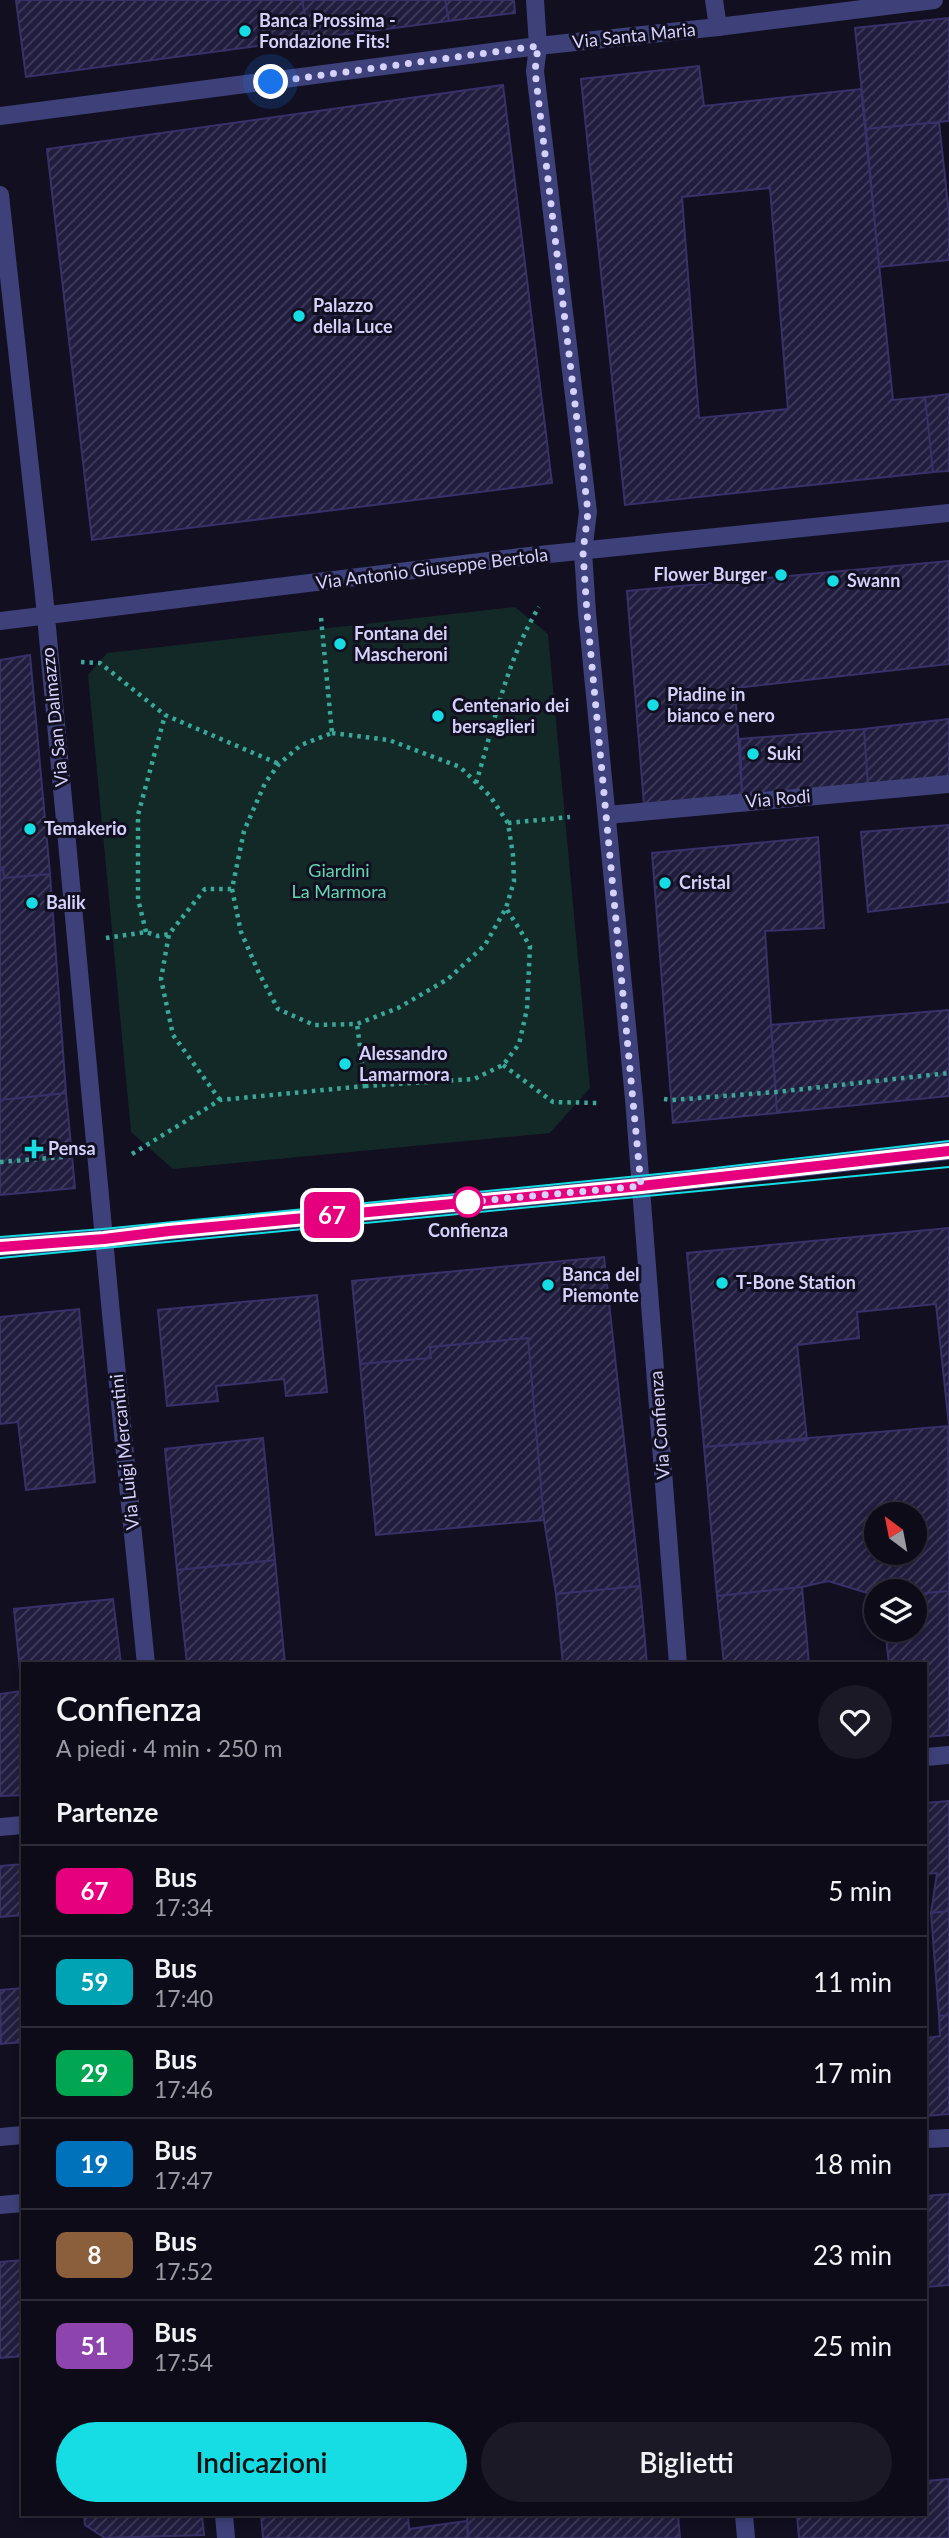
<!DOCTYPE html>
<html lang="it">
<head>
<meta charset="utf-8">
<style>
  body { margin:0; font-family:Lato,sans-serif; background:#1b1925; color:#f1f3f6; height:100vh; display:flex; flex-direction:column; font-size:26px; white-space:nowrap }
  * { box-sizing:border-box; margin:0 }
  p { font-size:23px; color:#9a9ba2 }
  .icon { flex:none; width:38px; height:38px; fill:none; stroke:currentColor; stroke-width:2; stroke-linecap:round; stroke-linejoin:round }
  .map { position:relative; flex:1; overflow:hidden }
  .drawer { position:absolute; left:21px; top:1662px; width:906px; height:854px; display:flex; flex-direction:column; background:#0d0b18; border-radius:0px; box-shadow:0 4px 10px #0003,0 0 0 2px #2d2b37 }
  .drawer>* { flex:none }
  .badge { padding:0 14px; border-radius:10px; font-size:24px; line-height:46px }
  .needle { width:46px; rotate:328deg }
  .buttons { position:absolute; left:864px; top:1502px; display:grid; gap:14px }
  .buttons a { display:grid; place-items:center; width:63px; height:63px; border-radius:50%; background:#0d0b18; box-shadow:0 4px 10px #0003,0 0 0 2px #2d2b37; font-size:35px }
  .you { position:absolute; width:35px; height:35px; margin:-18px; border:5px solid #fff; border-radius:50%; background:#1a73e8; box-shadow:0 0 0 10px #1a73e833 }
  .map>.badge { position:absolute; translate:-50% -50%; box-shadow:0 0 0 4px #fff }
  h2 { padding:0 35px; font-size:26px; line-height:63px }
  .round { display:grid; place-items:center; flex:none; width:74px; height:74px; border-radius:37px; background:#1b1925 }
  .head { display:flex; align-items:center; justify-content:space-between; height:119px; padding:0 35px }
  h1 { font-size:33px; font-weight:600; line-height:52px }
  .primary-button { display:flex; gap:14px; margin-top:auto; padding:14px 35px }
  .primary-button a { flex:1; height:80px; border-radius:42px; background:#15dde3; color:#111; font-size:28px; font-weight:600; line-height:80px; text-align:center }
  .primary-button a+a { background:#1b1925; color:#f1f3f6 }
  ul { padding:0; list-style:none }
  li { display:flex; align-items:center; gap:21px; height:91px; padding:0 35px; border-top:2px solid #2d2b37 }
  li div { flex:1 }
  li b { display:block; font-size:26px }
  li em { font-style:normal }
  li .badge { min-width:77px; font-weight:700; text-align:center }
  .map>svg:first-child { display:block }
</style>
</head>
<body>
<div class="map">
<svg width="949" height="2538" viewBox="0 0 949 2538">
  <defs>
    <pattern id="building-hatch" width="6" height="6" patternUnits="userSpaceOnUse" patternTransform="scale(1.75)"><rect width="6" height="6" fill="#211d3f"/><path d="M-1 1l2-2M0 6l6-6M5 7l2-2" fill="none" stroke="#403d5c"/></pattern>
  </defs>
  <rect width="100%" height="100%" fill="#110f20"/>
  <!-- garden -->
  <path fill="#132927" d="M515 607 548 634 590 1088 550 1133 173 1169 131 1132 88 675 107 653Z"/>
  <!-- building -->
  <path fill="url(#building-hatch)" stroke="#383169" stroke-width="2" fill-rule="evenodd" d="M16 0H302L310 39 26 77Z
    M302 0H445L449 21 310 39Z
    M445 0H514L515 13 449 21Z
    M949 18V121L866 129 855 28Z
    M699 66 704 106 861 89 893 400 925 397 933 472 625 505 581 79ZM770 188 788 409 699 418 682 197Z
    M503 85 552 483 92 540 47 149Z
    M939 122 949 214V260L879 267 866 129Z
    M949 394V471L933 472 925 397Z
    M949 561V664L735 688 742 795 644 805 627 591Z
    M30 655 50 874 4 878 3 867 0 868V660Z
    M949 719V778L868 786 864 729Z
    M864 729 868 786 742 795 740 739Z
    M949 825V902L868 912 861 832Z
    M818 837 824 928 765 931 777 1113 673 1123 652 853Z
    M3 867 4 878 50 874 66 1093 0 1100V868Z
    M949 1010V1096L777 1113 771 1025Z
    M66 1093 75 1188 0 1195V1100Z
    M949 1228V1426L936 1304 857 1312 859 1338 797 1345 807 1440 704 1447 687 1253Z
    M604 1257 640 1586 556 1594 544 1520 528 1338 430 1347 431 1358 360 1364 352 1281Z
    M317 1295 327 1392 286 1396 284 1379 216 1386 218 1401 167 1406 158 1310Z
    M79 1309 95 1482 26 1490 18 1422 0 1424V1317Z
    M528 1338 544 1520 376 1535 360 1364 431 1358 430 1347Z
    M948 1426 949 1591 915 1594V1591H877V1596L828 1581 802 1587 717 1596 704 1447ZM877 1514H915V1552H877Z
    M263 1438 275 1560 177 1570 165 1449Z
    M275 1560 285 1664H187L177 1570Z
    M640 1586 647 1664H563L556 1594Z
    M802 1587 809 1664H724L717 1596Z
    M949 1591V1735L926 1737V1664H889L885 1629H915V1594Z
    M113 1599 121 1664H23V1795L0 1796V1694L22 1691 14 1609Z
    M949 1801V1911L931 1913 937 1873 926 1874V1803Z
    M23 1864V1915L0 1917V1866Z
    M949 1911V2015L939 2016 931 1913Z
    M23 1988V2042L1 2044 0 1990Z
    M949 2015V2114L926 2116V2038L940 2036 939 2016Z
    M949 2194V2285L926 2287V2196Z
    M23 2260V2356L0 2358V2262Z
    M949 2479V2538H799L797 2515H926V2481Z
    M84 2515H202L204 2535 105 2538 85 2525Z
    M261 2515H408L409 2529 467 2521 468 2538H263Z
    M467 2515H678L680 2538H468Z"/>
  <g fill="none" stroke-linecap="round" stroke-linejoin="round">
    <!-- path -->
    <path stroke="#39a899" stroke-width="4.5" stroke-dasharray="3.5 5" stroke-linecap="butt" d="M321 618 332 733
      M81 662 100 663 165 715 279 764
      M332 733 389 740 460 767 490 796 508 823 513 855 514 881 506 908 485 945 448 979 398 1008 357 1024 314 1025 278 1009 259 973 241 932 232 889 244 831 265 783 279 764 301 745Z
      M476 783C494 724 507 659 539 607
      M508 823 570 817
      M146 932 138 899V815L165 715
      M106 938 146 932 158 936 169 934
      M503 1065 553 1102 597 1103
      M365 1086 474 1079 503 1065 519 1044 527 1009 530 946 506 908
      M664 1099 672 1100 776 1092 949 1073
      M220 1100 173 1035 161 979 169 934 205 889H232
      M132 1154 220 1100 365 1086 357 1024
      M0 1162 63 1157V1155"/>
    <!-- pedestrian -->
    <path stroke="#3e407a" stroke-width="18" d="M535 0 538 46
      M714 0 718 27"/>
    <!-- minor -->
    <path stroke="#3e407a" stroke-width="18" d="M538 46 535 71 588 512 583 552 587 613 634 1099 678 1664
      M0 116 538 46 718 27 934 0
      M0 195 44 595 111 1314 146 1664
      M0 621 520 557 949 513
      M607 815 949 784
      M926 1757 949 1755
      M0 1827 23 1825
      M0 2137 23 2135
      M926 2139 949 2138
      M0 2205 23 2203
      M224 2515 226 2538
      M744 2515 746 2538"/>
    <!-- tertiary -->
    <path stroke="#3e407a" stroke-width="18" d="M0 1247 104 1239 169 1231 641 1186 949 1151"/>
    <!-- tram -->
    <path stroke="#15dde3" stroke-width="2" d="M0 1237 103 1229 689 1171 949 1141
      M0 1258 949 1167"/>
  </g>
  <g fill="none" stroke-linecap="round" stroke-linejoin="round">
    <defs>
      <path id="line" d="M0 1247 104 1239 169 1231 641 1186 949 1151"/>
    </defs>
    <!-- line casing -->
    <use href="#line" stroke="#fff" stroke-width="16"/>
    <!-- line -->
    <use href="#line" stroke="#e6007e" stroke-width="10"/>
    <!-- walk -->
    <path stroke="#d4d2fb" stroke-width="7" stroke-dasharray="0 12.6" d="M271 82 538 46 535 71 588 512 583 552 587 613 641 1186 468 1202"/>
  </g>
  <!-- markers -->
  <g fill="#15dde3" stroke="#110f20" stroke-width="2.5">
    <circle cx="245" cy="31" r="7"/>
    <circle cx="299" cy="316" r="7"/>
    <circle cx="781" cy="575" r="7"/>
    <circle cx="833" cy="581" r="7"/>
    <circle cx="340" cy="644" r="7"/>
    <circle cx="653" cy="705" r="7"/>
    <circle cx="438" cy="716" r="7"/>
    <circle cx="753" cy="754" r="7"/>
    <circle cx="30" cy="829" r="7"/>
    <circle cx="665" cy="883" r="7"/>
    <circle cx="32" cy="903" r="7"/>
    <circle cx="345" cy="1064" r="7"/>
    <path d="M30.5 1138.5h7v7h7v7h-7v7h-7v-7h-7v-7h7z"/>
    <circle cx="722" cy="1283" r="7"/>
    <circle cx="548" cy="1285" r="7"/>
  </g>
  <circle fill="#fff" stroke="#e6007e" stroke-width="3.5" cx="468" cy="1202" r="14"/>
  <g text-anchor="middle" stroke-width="6" stroke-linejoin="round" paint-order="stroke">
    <!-- poi labels -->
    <g font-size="18" font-weight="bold" fill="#d4d2fb" stroke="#110f20" text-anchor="start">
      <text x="259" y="27">Banca Prossima -<tspan x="259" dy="21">Fondazione Fits!</tspan></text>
      <text x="313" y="312">Palazzo<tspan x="313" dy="21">della Luce</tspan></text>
      <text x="767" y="581" text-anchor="end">Flower Burger</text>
      <text x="847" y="587">Swann</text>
      <text x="354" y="640">Fontana dei<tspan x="354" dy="21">Mascheroni</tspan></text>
      <text x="667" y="701">Piadine in<tspan x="667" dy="21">bianco e nero</tspan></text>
      <text x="452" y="712">Centenario dei<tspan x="452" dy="21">bersaglieri</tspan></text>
      <text x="767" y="760">Suki</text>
      <text x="44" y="835">Temakerio</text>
      <text x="679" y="889">Cristal</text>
      <text x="46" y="909">Balik</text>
      <text x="359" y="1060">Alessandro<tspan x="359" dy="21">Lamarmora</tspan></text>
      <text x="48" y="1155">Pensa</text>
      <text x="562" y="1281">Banca del<tspan x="562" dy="21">Piemonte</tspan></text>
      <text x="736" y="1289">T-Bone Station</text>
    </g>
    <!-- street labels -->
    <g font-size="18" fill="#d4d2fb" stroke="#110f20">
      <text transform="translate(634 36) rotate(-6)" y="6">Via Santa Maria</text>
      <text transform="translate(432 569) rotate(-7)" y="6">Via Antonio Giuseppe Bertola</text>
      <text transform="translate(55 717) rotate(-96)" y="6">Via San Dalmazzo</text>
      <text transform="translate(778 799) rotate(-5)" y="6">Via Rodi</text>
      <text transform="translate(660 1425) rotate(-94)" y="6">Via Confienza</text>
      <text transform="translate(125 1452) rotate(-96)" y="6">Via Luigi Mercantini</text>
    </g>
    <!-- park labels -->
    <g font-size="18" fill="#65d4b0" stroke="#110f20">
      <text x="339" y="877">Giardini<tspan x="339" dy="21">La Marmora</tspan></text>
    </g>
    <!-- stop labels -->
    <g font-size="18" font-weight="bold" fill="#d4d2fb" stroke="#110f20">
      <text x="468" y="1237">Confienza</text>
    </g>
  </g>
</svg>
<div class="buttons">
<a><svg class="needle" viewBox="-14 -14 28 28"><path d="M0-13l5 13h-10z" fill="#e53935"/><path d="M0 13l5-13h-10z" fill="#9a9ba2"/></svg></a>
<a><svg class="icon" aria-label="layers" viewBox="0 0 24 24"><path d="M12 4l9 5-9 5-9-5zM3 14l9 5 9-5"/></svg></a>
</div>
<div class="you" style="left:271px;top:82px"></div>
<b class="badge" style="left:332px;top:1215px;background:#e6007e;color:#fff">67</b>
<section class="drawer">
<div class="head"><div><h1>Confienza</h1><p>A piedi · 4 min · 250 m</p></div><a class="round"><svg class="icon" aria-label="heart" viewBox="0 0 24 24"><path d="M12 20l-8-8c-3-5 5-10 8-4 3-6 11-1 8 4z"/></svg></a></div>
<h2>Partenze</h2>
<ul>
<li><span class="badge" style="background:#e6007e;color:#fff">67</span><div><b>Bus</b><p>17:34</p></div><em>5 min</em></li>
<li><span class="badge" style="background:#00a3b4;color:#fff">59</span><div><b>Bus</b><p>17:40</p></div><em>11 min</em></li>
<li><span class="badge" style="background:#00a651;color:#fff">29</span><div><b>Bus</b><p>17:46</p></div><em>17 min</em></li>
<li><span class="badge" style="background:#0072bc;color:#fff">19</span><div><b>Bus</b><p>17:47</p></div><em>18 min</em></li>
<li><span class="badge" style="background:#8b5e3c;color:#fff">8</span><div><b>Bus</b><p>17:52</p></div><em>23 min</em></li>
<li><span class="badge" style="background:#8e44ad;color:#fff">51</span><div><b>Bus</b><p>17:54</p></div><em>25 min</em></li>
</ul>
<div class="primary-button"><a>Indicazioni</a><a>Biglietti</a></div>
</section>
</div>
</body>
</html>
